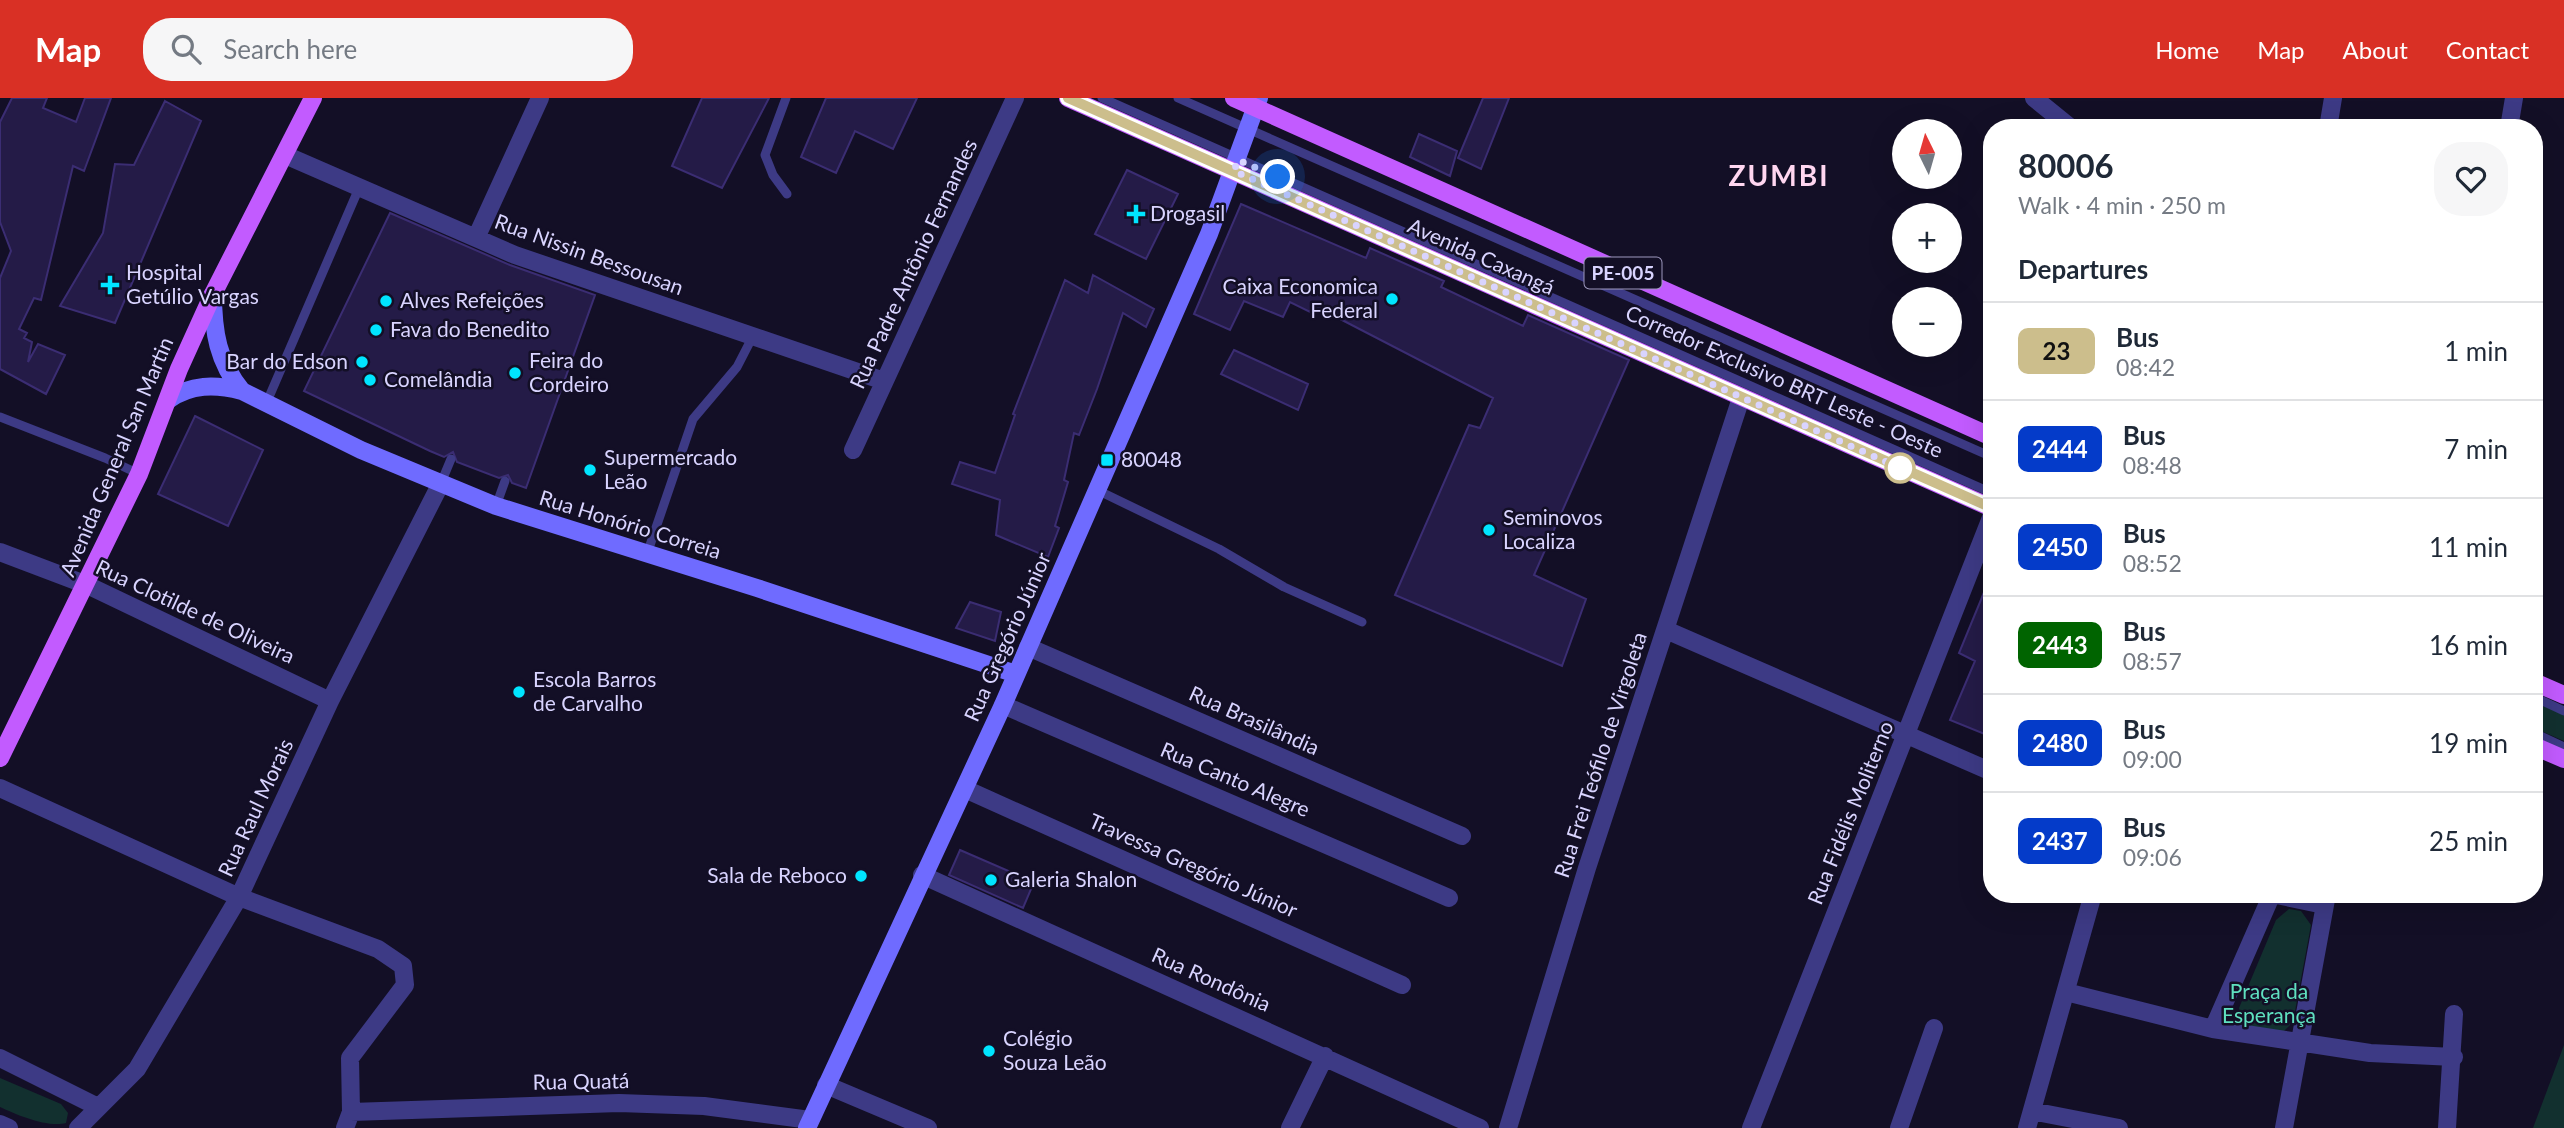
<!DOCTYPE html>
<html lang="en">
<head>
<meta charset="utf-8">
<style>
  body { margin:0; font-family:Lato,sans-serif; background:#f6f6f7; color:#1f2937; height:100vh; display:flex; flex-direction:column; font-size:26px; white-space:nowrap }
  * { box-sizing:border-box; margin:0 }
  p { font-size:23px; color:#747a83 }
  .icon { flex:none; width:38px; height:38px; fill:none; stroke:currentColor; stroke-width:2; stroke-linecap:round; stroke-linejoin:round }
  .map { position:relative; flex:1; overflow:hidden }
  .details { position:absolute; left:1983px; top:21px; width:560px; height:784px; display:flex; flex-direction:column; background:#fff; border-radius:28px; box-shadow:0 7px 28px #0002 }
  .details>* { flex:none }
  .badge { padding:0 14px; border-radius:10px; font-size:24px; line-height:46px }
  .needle { width:46px; rotate:355deg }
  .fabs { position:absolute; left:1892px; top:21px; display:grid; gap:14px }
  .fabs a { display:grid; place-items:center; width:70px; height:70px; border-radius:50%; background:#fff; box-shadow:0 7px 28px #0002; font-size:35px }
  .you { position:absolute; width:35px; height:35px; margin:-18px; border:5px solid #fff; border-radius:50%; background:#1a73e8; box-shadow:0 0 0 10px #1a73e833 }
  .map>.badge { position:absolute; translate:-50% -50%; box-shadow:0 0 0 4px #fff }
  h2 { padding:0 35px; font-size:26px; line-height:63px }
  .round { display:grid; place-items:center; flex:none; width:74px; height:74px; border-radius:28px; background:#f6f6f7 }
  .head { display:flex; align-items:center; justify-content:space-between; height:119px; padding:0 35px }
  h1 { font-size:33px; font-weight:700; line-height:52px }
  ul { padding:0; list-style:none }
  li { display:flex; align-items:center; gap:21px; height:98px; padding:0 35px; border-top:2px solid #e0e1e3 }
  li div { flex:1 }
  li b { display:block; font-size:26px }
  li em { font-style:normal }
  li .badge { min-width:77px; font-weight:700; text-align:center }
  header { display:flex; align-items:center; gap:42px; box-sizing:border-box; height:98px; padding:0 35px; background:#d93025; color:#fff }
  header strong { font-size:33px }
  nav { display:flex; gap:38px; margin-inline-start:auto; font-size:24px }
  .search { width:490px; height:63px; background:#f6f6f7; display:flex; align-items:center; gap:18px; box-sizing:border-box; padding:0 24px; border-radius:28px; color:#747a83; font-size:26px }
  .map>svg:first-child { display:block }
</style>
</head>
<body>
<header>
<strong>Map</strong>
<div class="search"><svg class="icon" aria-label="search" viewBox="0 0 24 24"><circle cx="10" cy="10" r="6"/><path d="M15 15l6 6"/></svg>Search here</div>
<nav><a>Home</a><a>Map</a><a>About</a><a>Contact</a></nav>
</header>
<div class="map">
<svg width="2564" height="1030" viewBox="0 0 2564 1030">
  <rect width="100%" height="100%" fill="#130f26"/>
  <!-- green -->
  <path fill="#12302f" d="M2534 604 2564 617V643L2534 630Z
    M2289 811 2301 813 2311 827 2293 924 2283 934C2266 931 2240 933 2239 910L2276 822Z
    M2564 947V1030H2533Z
    M0 980 61 1006 68 1015 66 1025C48 1030 17 1017 0 1009Z"/>
  <!-- building -->
  <path fill="#241b47" stroke="#3b2d73" stroke-width="2" d="M12 0H47L43 10 76 24 85 0H111L84 73 73 68 41 202 34 200 19 231 27 235 24 240 32 244 28 264 38 246 65 257 46 296 0 271V180L11 153 0 124V24Z
    M702 0H769L722 90 672 68Z
    M826 0H917L893 51 855 33 836 75 801 59Z
    M1483 0H1509L1481 71 1458 60Z
    M165 3 201 23 115 225 60 208 103 135 115 66 134 67Z
    M1419 36 1457 53 1450 78 1410 59Z
    M1127 72 1178 96 1146 161 1095 136Z
    M1241 106 1366 160 1370 150 1444 183 1441 189 1523 228 1528 217 1629 262 1534 477 1586 501 1562 568 1395 497 1469 327 1480 330 1493 300 1313 207 1310 214 1290 204 1283 219 1244 203 1230 232 1194 216Z
    M390 115 510 167 595 197 526 390 512 385 508 377 499 380 457 364 453 354 444 359 430 353 304 293Z
    M1093 177 1154 211 1146 229 1123 215 1097 291 1079 337 1074 335 1064 382 1068 384 1055 428 1059 430 1048 459 996 437 1000 402 952 386 960 364 995 375 1015 317 1013 316 1065 182 1088 195Z
    M1234 252 1308 286 1298 312 1221 276Z
    M195 318 263 352 228 428 158 396Z
    M1992 475V639L1950 622 1975 563 1959 555Z
    M970 504 1001 514 995 543 956 530Z
    M960 752 1034 784 1023 810 949 777Z"/>
  <g fill="none" stroke-linecap="round" stroke-linejoin="round">
    <!-- service -->
    <path stroke="#3d3a85" stroke-width="9" d="M786 0 765 57 773 77 787 96
      M1102 0 1992 395
      M1178 0 1992 359
      M266 306 359 90
      M0 319 105 360 139 376
      M441 385 451 361
      M1097 392 1219 451 1284 489 1362 524
      M496 408 505 383
      M647 456 693 321 737 269 753 238
      M2534 599 2564 613
      M2534 635 2564 649"/>
    <!-- minor -->
    <path stroke="#3d3a85" stroke-width="18" d="M2034 0 2071 30
      M2509 30 2514 0
      M285 57 515 157 884 283
      M476 140 540 0
      M853 352 1015 0
      M0 454 87 487 330 603
      M1666 532 1992 674
      M1028 549 1462 738
      M1003 607 1449 800
      M0 690 239 799 378 851 403 868 405 887 350 960 351 1014 345 1030
      M965 691 1402 887
      M922 777 1480 1030
      M2066 894 2213 931 2370 955 2454 959
      M2213 931 2272 796 2324 807
      M0 960 98 1009
      M826 987 928 1030
      M2032 1013 2119 1030
      M351 1014 619 1005 704 1008 810 1022
      M0 1026 9 1030
      M78 1030 137 971 239 799 330 603 440 387
      M1290 1030 1325 958
      M1508 1030 1587 770 1741 300
      M1751 1030 1992 417
      M1899 1030 1934 930
      M2027 1030 2093 796
      M2284 1030 2327 796
      M2447 1030 2454 916"/>
    <!-- tertiary -->
    <path stroke="#3d3a85" stroke-width="18" d="M2328 30 2333 0"/>
    <!-- secondary -->
    <path stroke="#6f6bff" stroke-width="18" d="M213 196C213 234 218 264 242 293L361 352 496 408 757 490 1016 576
      M168 302C191 286 215 286 242 293
      M807 1030 1003 607 1209 136 1259 0"/>
    <!-- primary -->
    <path stroke="#c25bff" stroke-width="18" d="M1068 0 1992 410
      M1234 0 1992 339
      M2534 584 2564 597
      M2534 648 2564 661
      M0 660 139 376 179 271 213 196 313 0"/>
  </g>
  <g fill="none" stroke-linecap="round" stroke-linejoin="round">
    <defs>
      <path id="line" d="M1068 0 1992 410"/>
    </defs>
    <!-- line casing -->
    <use href="#line" stroke="#fff" stroke-width="16"/>
    <!-- line -->
    <use href="#line" stroke="#ccbe8c" stroke-width="10"/>
    <!-- walk -->
    <path stroke="#d9d4ff" stroke-width="7" stroke-dasharray="0 12.6" d="M1278 79 1238 62 1234 73 1900 370"/>
  </g>
  <!-- markers -->
  <g fill="#00e5ff" stroke="#130f26" stroke-width="2.5">
    <path d="M1132.5 105.5h7v7h7v7h-7v7h-7v-7h-7v-7h7z"/>
    <path d="M106.5 176.5h7v7h7v7h-7v7h-7v-7h-7v-7h7z"/>
    <circle cx="1392" cy="201" r="7"/>
    <circle cx="386" cy="203" r="7"/>
    <circle cx="376" cy="232" r="7"/>
    <circle cx="362" cy="264" r="7"/>
    <circle cx="515" cy="275" r="7"/>
    <circle cx="370" cy="282" r="7"/>
    <rect x="1100" y="355" width="14" height="14" rx="3.5"/>
    <circle cx="590" cy="372" r="7"/>
    <circle cx="1489" cy="432" r="7"/>
    <circle cx="519" cy="594" r="7"/>
    <circle cx="861" cy="778" r="7"/>
    <circle cx="991" cy="782" r="7"/>
    <circle cx="989" cy="953" r="7"/>
  </g>
  <circle fill="#fff" stroke="#ccbe8c" stroke-width="3.5" cx="1900" cy="370" r="14"/>
  <g text-anchor="middle" stroke-width="5" stroke-linejoin="round" paint-order="stroke">
    <!-- shield labels -->
    <rect fill="#130f26" stroke="#9e99be" stroke-width="2" x="1584.5" y="159.5" width="77" height="31" rx="5"/>
    <g font-size="19" font-weight="bold" fill="#d9d4ff">
      <text x="1623" y="182">PE-005</text>
    </g>
    <!-- poi labels -->
    <g font-size="21" fill="#d9d4ff" stroke="#130f26" text-anchor="start">
      <text x="1150" y="123">Drogasil</text>
      <text x="126" y="182">Hospital<tspan x="126" dy="24">Getúlio Vargas</tspan></text>
      <text x="1378" y="196" text-anchor="end">Caixa Economica<tspan x="1378" dy="24">Federal</tspan></text>
      <text x="400" y="210">Alves Refeições</text>
      <text x="390" y="239">Fava do Benedito</text>
      <text x="529" y="270">Feira do<tspan x="529" dy="24">Cordeiro</tspan></text>
      <text x="348" y="271" text-anchor="end">Bar do Edson</text>
      <text x="384" y="289">Comelândia</text>
      <text x="604" y="367">Supermercado<tspan x="604" dy="24">Leão</tspan></text>
      <text x="1121" y="369">80048</text>
      <text x="1503" y="427">Seminovos<tspan x="1503" dy="24">Localiza</tspan></text>
      <text x="533" y="589">Escola Barros<tspan x="533" dy="24">de Carvalho</tspan></text>
      <text x="847" y="785" text-anchor="end">Sala de Reboco</text>
      <text x="1005" y="789">Galeria Shalon</text>
      <text x="1003" y="948">Colégio<tspan x="1003" dy="24">Souza Leão</tspan></text>
    </g>
    <!-- street labels -->
    <g font-size="21" fill="#d9d4ff" stroke="#130f26">
      <text transform="translate(589 157) rotate(20)" y="7">Rua Nissin Bessousan</text>
      <text transform="translate(1481 159) rotate(24)" y="7">Avenida Caxangá</text>
      <text transform="translate(914 166) rotate(-65)" y="7">Rua Padre Antônio Fernandes</text>
      <text transform="translate(1784 284) rotate(24)" y="7">Corredor Exclusivo BRT Leste - Oeste</text>
      <text transform="translate(117 359) rotate(-67)" y="7">Avenida General San Martin</text>
      <text transform="translate(630 427) rotate(17)" y="7">Rua Honório Correia</text>
      <text transform="translate(195 514) rotate(25)" y="7">Rua Clotilde de Oliveira</text>
      <text transform="translate(1008 539) rotate(-66)" y="7">Rua Gregório Júnior</text>
      <text transform="translate(1254 623) rotate(24)" y="7">Rua Brasilândia</text>
      <text transform="translate(1601 657) rotate(-72)" y="7">Rua Frei Teófilo de Virgoleta</text>
      <text transform="translate(1235 682) rotate(23)" y="7">Rua Canto Alegre</text>
      <text transform="translate(256 710) rotate(-65)" y="7">Rua Raul Morais</text>
      <text transform="translate(1851 715) rotate(-68)" y="7">Rua Fidélis Moliterno</text>
      <text transform="translate(1193 768) rotate(24)" y="7">Travessa Gregório Júnior</text>
      <text transform="translate(1211 882) rotate(24)" y="7">Rua Rondônia</text>
      <text transform="translate(581 984) rotate(-1)" y="7">Rua Quatá</text>
    </g>
    <!-- park labels -->
    <g font-size="21" fill="#5fe0c0" stroke="#130f26">
      <text x="2269" y="901">Praça da<tspan x="2269" dy="24">Esperança</tspan></text>
    </g>
    <!-- district labels -->
    <g font-size="28" font-weight="bold" letter-spacing="2" fill="#ffd6f0" stroke="#130f26">
      <text x="1779" y="88">ZUMBI</text>
    </g>
  </g>
</svg>
<div class="fabs">
<a><svg class="needle" viewBox="-14 -14 28 28"><path d="M0-13l5 13h-10z" fill="#e53935"/><path d="M0 13l5-13h-10z" fill="#747a83"/></svg></a>
<a>+</a>
<a>−</a>
</div>
<div class="you" style="left:1278px;top:79px"></div>
<section class="details">
<div class="head"><div><h1>80006</h1><p>Walk · 4 min · 250 m</p></div><a class="round"><svg class="icon" aria-label="heart" viewBox="0 0 24 24"><path d="M12 20l-8-8c-3-5 5-10 8-4 3-6 11-1 8 4z"/></svg></a></div>
<h2>Departures</h2>
<ul>
<li><span class="badge" style="background:#ccbe8c;color:#111">23</span><div><b>Bus</b><p>08:42</p></div><em>1 min</em></li>
<li><span class="badge" style="background:#043bc9;color:#fff">2444</span><div><b>Bus</b><p>08:48</p></div><em>7 min</em></li>
<li><span class="badge" style="background:#043bc9;color:#fff">2450</span><div><b>Bus</b><p>08:52</p></div><em>11 min</em></li>
<li><span class="badge" style="background:#006400;color:#fff">2443</span><div><b>Bus</b><p>08:57</p></div><em>16 min</em></li>
<li><span class="badge" style="background:#043bc9;color:#fff">2480</span><div><b>Bus</b><p>09:00</p></div><em>19 min</em></li>
<li><span class="badge" style="background:#043bc9;color:#fff">2437</span><div><b>Bus</b><p>09:06</p></div><em>25 min</em></li>
</ul>
</section>
</div>
</body>
</html>
